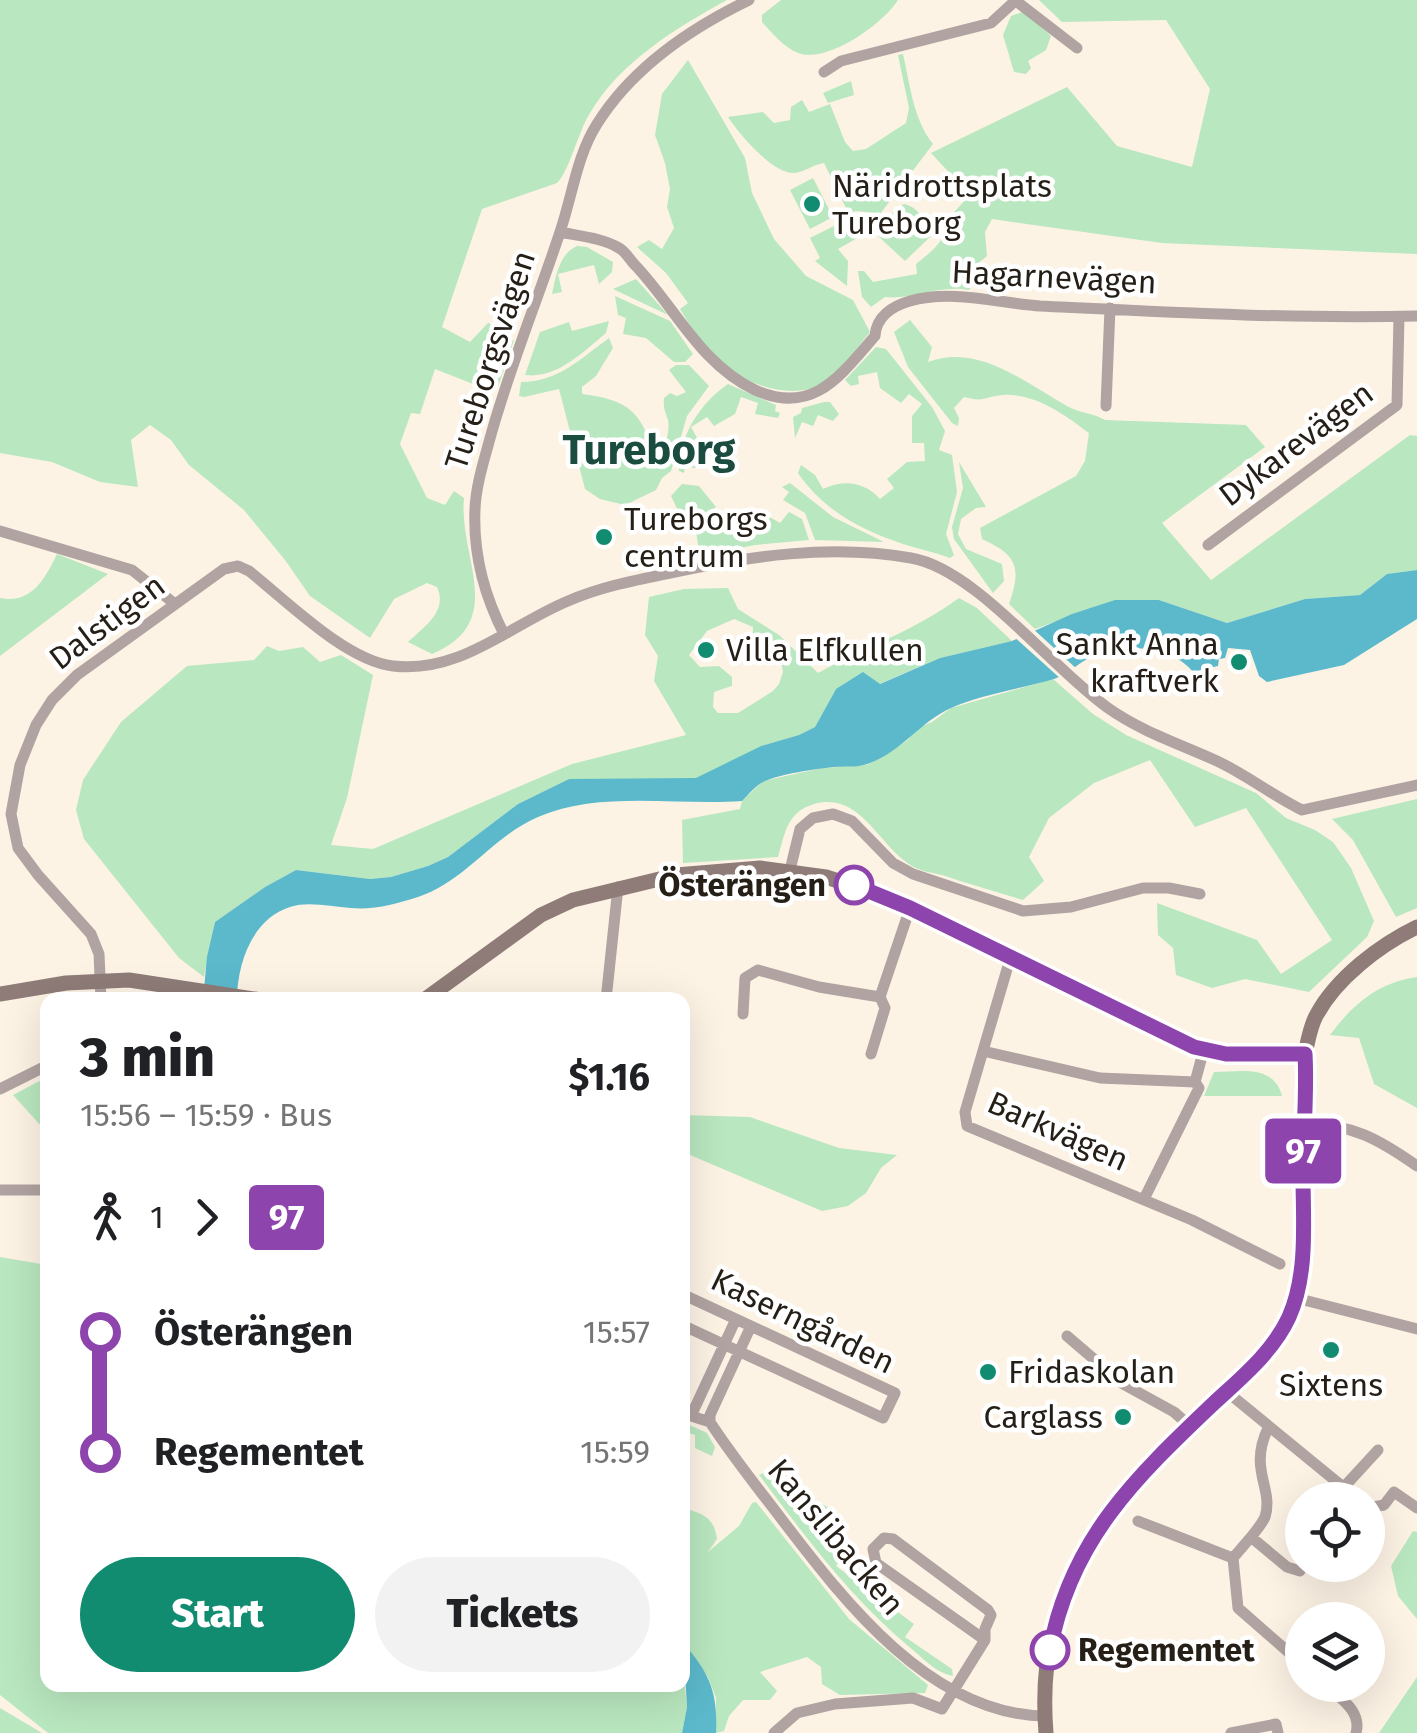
<!DOCTYPE html>
<html lang="en">
<head>
<meta charset="utf-8">
<style>
  body { margin:0; font-family:"Fira Sans",sans-serif; background:#f2f2f2; color:#202124; height:100vh; display:flex; flex-direction:column; font-size:38px; white-space:nowrap }
  * { box-sizing:border-box; margin:0 }
  p { font-size:32px; color:#757577 }
  .icon { flex:none; width:55px; height:55px; fill:none; stroke:currentColor; stroke-width:2; stroke-linecap:round; stroke-linejoin:round }
  .map { position:relative; flex:1; overflow:hidden }
  .details { position:absolute; left:40px; top:992px; width:650px; height:700px; display:flex; flex-direction:column; background:#fff; border-radius:20px; box-shadow:0 10px 40px #0002 }
  .details>* { flex:none }
  .badge { padding:0 20px; border-radius:8px; font-size:35px; line-height:65px }
  .fabs { position:absolute; left:1285px; top:1482px; display:grid; gap:20px }
  .fabs a { display:grid; place-items:center; width:100px; height:100px; border-radius:50%; background:#fff; box-shadow:0 10px 40px #0002; font-size:50px }
  .map>.badge { position:absolute; translate:-50% -50%; box-shadow:0 0 0 5px #fff }
  .legs { display:flex; align-items:center; gap:15px; height:110px; padding:0 40px; font-size:32px }
  .legs p { margin-inline-start:auto }
  .head { display:flex; align-items:center; justify-content:space-between; height:170px; padding:0 40px }
  h1 { font-size:55px; font-weight:800; line-height:75px }
  .primary-button { display:flex; gap:20px; margin-top:auto; padding:20px 40px }
  .primary-button a { flex:1; height:115px; border-radius:60px; background:#128c70; color:#fff; font-size:40px; font-weight:800; line-height:115px; text-align:center }
  .primary-button a+a { background:#f2f2f2; color:#202124 }
  ul { padding:0 40px; list-style:none }
  li { display:flex; align-items:center; gap:35px; height:120px; font-size:38px }
  li i { display:grid; place-items:center; width:15px; height:100%; margin:0 12px; background:currentColor }
  li i::after { content:''; width:25px; height:25px; margin:-12px; border:8px solid; border-radius:50%; background:#fff }
  li p { margin-inline-start:auto }
  li:first-child i { background:linear-gradient(#0000 50%,currentColor 0) }
  li:last-child i { background:linear-gradient(currentColor 50%,#0000 0) }
  .map>svg:first-child { display:block }
</style>
</head>
<body>
<div class="map">
<svg width="1417" height="1733" viewBox="0 0 1417 1733">
  <rect width="100%" height="100%" fill="#fcf3e5"/>
  <!-- green -->
  <path fill="#b9e7bf" fill-rule="evenodd" d="M0 0H727C676 28 620 62 590 113 578 132 569 172 557 183L482 209 442 327 470 342 488 323 499 327 503 342 514 340 498 387 491 391 435 369 420 414 411 413 400 444 427 498 445 505 454 491 464 498C458 557 509 622 432 654L408 642C425 626 448 611 437 587L427 583 394 599 370 638 310 596 285 560 244 510 189 465 171 440 150 425 131 440 138 487 100 482 52 462 0 453Z
    M781 0H898C883 24 827 64 798 53 785 48 771 32 762 22V15Z
    M1039 0H1417V254L1162 243 992 219 985 232 987 256 976 265 974 283 969 290C939 284 913 300 885 297L871 307 862 297 858 271H864L873 282 917 274 916 264C931 252 947 241 946 221L970 195 931 153 1067 87 1117 146 1192 167 1210 89 1166 20 1062 22Z
    M1025 11 1051 36 1046 50 1028 61 1031 68 1026 74 1014 72 1003 35 1011 16Z
    M903 54C910 84 913 119 933 144L877 218 867 212 855 211 852 214 846 208 824 163C814 164 803 173 794 173 773 174 739 134 728 117L763 112 774 123 790 120 791 107 802 100 809 112 830 104 845 142 853 151 866 149 906 123 909 108 898 55Z
    M688 60 745 158 752 193 774 239 806 276 853 300 870 332C857 347 845 368 830 379 795 406 738 383 711 354 699 341 689 324 680 309L688 303 666 273 637 247 649 240 662 249 674 228 667 207 670 189 665 163 655 135 662 94Z
    M851 81 854 95 828 103 823 93Z
    M813 178 833 217 810 229 790 190Z
    M904 204C923 209 922 222 931 236L905 261 878 236 894 211Z
    M850 218 859 237 838 249 848 261 847 286 815 261 820 258 810 238Z
    M577 246 587 247 613 262 612 272 599 284 594 265 558 274 562 292 552 294C556 276 559 254 577 246Z
    M636 279 668 315 613 289Z
    M615 296 670 321 693 354 685 362H674L646 338 623 334 626 318 618 315Z
    M910 320 932 347 928 362C979 343 1025 383 1067 406 1079 413 1093 413 1105 420L1246 425 1265 447 1162 523 1211 580 1410 435 1417 436V570L1387 574 1360 595 1305 599 1227 623 1159 600H1116L1035 629 1009 604C1022 567 1017 555 982 539L980 528 1076 476 1085 461 1089 433C1065 415 1036 393 1003 395 986 396 984 403 964 397L954 408 959 418 958 426 952 423 908 367 894 332Z
    M609 321 606 333C583 352 557 379 525 375L540 332 569 322 572 331Z
    M609 338 613 348 596 376 582 387V394C629 400 640 411 655 455L663 451C666 442 670 430 668 420 665 411 663 408 664 398L670 393 677 396 686 392 669 370 676 365H689L709 386 687 416 671 471 662 478 656 490 625 505 600 499 585 489 559 389 524 397 519 396 521 382C558 382 580 359 609 338Z
    M876 347 886 349 932 407 945 431 939 450 952 455 957 492 946 534 954 555 950 558C934 552 919 549 903 544 861 530 823 510 798 473L801 465 815 475 823 489C844 479 865 482 880 499L894 488 887 479 907 462 925 461 924 443H912V416L922 404 909 394 901 403 880 388 877 372 858 376 859 384 851 386 845 380Z
    M728 384 776 405 775 411 780 413 778 418 755 414 758 403 741 397 735 414 714 426 707 417 691 427 700 443 696 468 685 467 684 473 679 471C679 436 700 403 728 384Z
    M824 402H830L839 414 833 421 818 415 813 426 802 422 795 438 793 417 801 413 802 408Z
    M959 462 986 507 976 508 961 519 958 534 966 549 1002 564 1004 581 993 593 954 539 952 527 963 488Z
    M790 483 833 517 884 542 815 540 805 513 783 500 789 492 782 487Z
    M682 484 699 486 716 507 708 514 719 527C739 512 758 508 780 523L789 512 802 519 809 540 755 545 700 556 696 532 684 523 671 496Z
    M57 554 108 574 0 656V598C32 604 45 579 57 554Z
    M728 588 738 609 779 635 818 673C865 647 916 630 959 598L977 608 1012 641 940 658 879 684 836 689 815 727 799 735 761 746 696 779H569L518 804 448 857 428 866 391 877 370 879 296 870 265 887 215 922 204 977 179 958 84 839 76 810 83 780 121 722 187 666 254 660 267 646 279 651 303 647 320 662 341 655 373 675 347 798 331 845 373 849 572 764 686 735 654 681 658 656 645 635 649 597 684 589ZM734 619 753 627 752 650 762 659 780 657 783 672 779 684 773 691 738 713H718L713 707 714 692 732 686V677L719 666 700 667 689 655 707 631Z
    M1053 679 1093 714 1126 735 1256 793 1286 818 1315 830 1333 842 1351 868 1374 921 1367 937 1309 992 1245 979 1212 988 1176 975 1173 948 1158 935 1157 903 1257 940 1281 974 1332 940 1246 808 1195 827 1150 760 1094 783 1049 818 1029 857 1044 881 1023 900C996 892 969 884 942 875 933 873 920 871 912 866 878 846 861 791 814 804 787 812 785 833 778 857L683 863 682 820 740 809 742 801 763 781 822 768 867 765 908 740 915 729 932 722 951 708Z
    M1417 799V908L1396 917 1353 840 1332 819Z
    M1417 977V1108L1374 1084 1359 1038 1330 1035C1353 1004 1379 982 1417 977Z
    M1214 1072C1241 1072 1274 1064 1282 1096H1204Z
    M47 1077V1126L42 1127 13 1095Z
    M683 1115 750 1117 839 1148 897 1155 881 1168 866 1193 848 1206 822 1211 683 1152Z
    M0 1257 47 1265 48 1685H682L683 1673 687 1707 682 1733H48L0 1695Z
    M683 1422 707 1433 715 1447 712 1456 695 1448V1435L689 1433 683 1435Z
    M766 1472 838 1513C827 1527 827 1540 841 1553L847 1546 849 1547 836 1566 914 1624 905 1637 952 1669 953 1676C937 1673 926 1661 914 1651 851 1599 808 1540 759 1475Z
    M756 1502 849 1619 928 1685 925 1693 840 1695 822 1684 821 1667 807 1657 760 1672 777 1691 770 1700H743L729 1716 724 1731 716 1733V1698L708 1677 683 1643 682 1507C702 1514 714 1516 717 1539L708 1552 739 1526 752 1503Z
    M1413 1531 1417 1532V1619L1398 1596 1391 1566Z
    M1417 1677V1733H1379Z
    M0 1708 37 1730 42 1733H0Z"/>
  <!-- water -->
  <path fill="#5bb9cb" d="M1417 570V619L1344 665 1267 682 1259 676 1250 650 1228 648 1225 658 1219 659 1218 666 1193 672C1172 645 1122 643 1093 656 1079 662 1068 675 1054 679 1024 688 979 695 951 708 920 722 902 751 870 763 860 768 844 766 833 767 815 769 781 774 765 781 757 784 749 794 742 801 676 806 600 790 538 817 493 836 465 882 418 897 396 904 374 910 351 908 331 907 309 901 290 907 252 919 237 964 237 1000H203L207 957 215 922 265 887 296 870 370 879 391 877 428 866 448 857 518 804 569 779 696 778 761 746 799 735 815 727 836 689 863 672 880 684 940 658 1012 641 1072 614 1115 600H1159L1227 623 1305 599 1360 595 1387 574Z
    M683 1643C710 1673 718 1693 716 1733H682L687 1707Z"/>
  <!-- pier -->
  <path fill="#fcf3e5" d="M1030 626 1079 671 1062 680 1012 635Z"/>
  <g fill="none" stroke-linecap="round" stroke-linejoin="round">
    <!-- river -->
    <path stroke="#5bb9cb" stroke-width="22" d="M696 789 715 786 768 762"/>
    <!-- street -->
    <path stroke="#b0a3a1" stroke-width="11" d="M1016 1 1077 48
      M824 72 841 61 991 23 1016 0
      M560 232C579 236 603 238 619 248 625 251 630 260 635 265 675 307 700 364 755 390 813 416 840 376 875 336 876 317 892 306 910 301 951 289 998 303 1040 306 1165 312 1292 319 1417 316
      M1106 406 1110 308
      M0 531 132 570 175 604
      M1208 545 1397 405 1399 317
      M504 634C484 595 473 554 475 509 476 486 483 464 489 442 508 371 537 302 560 232 572 197 577 155 597 124 632 68 691 28 749 0
      M790 870 800 829 813 818 833 814 852 821 893 863 913 874 1023 911 1071 907 1143 888H1169L1200 894
      M1010 959 965 1112 967 1126 1192 1220 1280 1264
      M101 1000 99 954 91 934 38 875 18 848 11 814 20 765 36 725 52 700 77 675 224 569 238 566 249 571C287 601 345 660 393 666 460 674 510 625 568 601 600 587 636 580 670 573 749 556 831 544 911 558 976 569 1051 668 1108 708 1142 732 1180 744 1217 761 1247 775 1273 796 1302 810L1417 785
      M606 1000 618 887
      M743 1014 745 978 758 970 819 987 880 997 910 908
      M983 1051 1100 1078 1195 1082
      M871 1054 885 1008 880 997
      M0 1089 48 1065
      M1304 1124C1351 1123 1380 1140 1417 1166
      M0 1190H48
      M1144 1199 1199 1088 1195 1082 1204 1049
      M682 1294 895 1393 883 1418 682 1325
      M1296 1298 1417 1329
      M736 1319 691 1416 710 1422C732 1456 758 1488 783 1521 845 1602 931 1714 1044 1716
      M1067 1336 1123 1384 1174 1412 1190 1426
      M1226 1391 1359 1500
      M710 1422V1415L751 1326
      M1344 1487 1378 1450
      M1368 1508 1384 1505 1394 1492 1417 1508
      M1138 1521 1233 1558 1238 1608 1302 1664
      M1251 1537C1255 1532 1262 1524 1265 1517 1274 1488 1248 1470 1268 1428
      M1233 1558 1251 1537 1287 1567 1300 1571
      M1326 1685C1340 1698 1362 1711 1356 1733
      M774 1733 797 1713 835 1704 913 1698 942 1709 985 1640V1629L991 1615 988 1610 893 1539 884 1538 873 1549 876 1563 985 1640
      M1231 1733 1276 1724 1278 1733"/>
    <!-- secondary -->
    <path stroke="#8f7c78" stroke-width="15" d="M0 994 66 983 129 980 261 1000
      M424 1000 541 915 573 900 676 875 760 868 826 877 884 896 1194 1047 1227 1055 1305 1054
      M1046 1733C1031 1547 1152 1468 1267 1351 1286 1326 1295 1303 1301 1272L1305 1054C1308 1041 1310 1027 1316 1016 1336 978 1380 945 1417 927"/>
  </g>
  <g fill="none" stroke-linecap="round" stroke-linejoin="round">
    <defs>
      <path id="line-1" d="M854 885 910 908 1194 1047 1226 1054H1305C1307 1089 1304 1124 1303 1160 1302 1211 1310 1270 1289 1317 1273 1352 1241 1378 1214 1403 1136 1477 1070 1540 1050 1650"/>
    </defs>
    <!-- line-1 casing -->
    <use href="#line-1" stroke="#fff" stroke-width="22"/>
    <!-- line-1 -->
    <use href="#line-1" stroke="#8e44ad" stroke-width="15"/>
  </g>
  <!-- markers -->
  <g fill="#128c70" stroke="#fff" stroke-width="4">
    <circle cx="812" cy="204" r="10"/>
    <circle cx="604" cy="537" r="10"/>
    <circle cx="706" cy="650" r="10"/>
    <circle cx="1239" cy="662" r="10"/>
    <circle cx="1331" cy="1350" r="10"/>
    <circle cx="988" cy="1372" r="10"/>
    <circle cx="1123" cy="1417" r="10"/>
  </g>
  <g fill="#fff" stroke="#8e44ad" stroke-width="5">
    <circle cx="854" cy="885" r="18"/>
    <circle cx="1050" cy="1650" r="18"/>
  </g>
  <g text-anchor="middle" stroke-width="9" stroke-linejoin="round" paint-order="stroke">
    <!-- poi labels -->
    <g font-size="32" fill="#251f17" stroke="#fff" text-anchor="start">
      <text x="832" y="197">Näridrottsplats<tspan x="832" dy="37">Tureborg</tspan></text>
      <text x="624" y="530">Tureborgs<tspan x="624" dy="37">centrum</tspan></text>
      <text x="1219" y="655" text-anchor="end">Sankt Anna<tspan x="1219" dy="37">kraftverk</tspan></text>
      <text x="726" y="661">Villa Elfkullen</text>
      <text x="1008" y="1383">Fridaskolan</text>
      <text x="1331" y="1396" text-anchor="middle">Sixtens</text>
      <text x="1103" y="1428" text-anchor="end">Carglass</text>
    </g>
    <!-- street labels -->
    <g font-size="32" fill="#251f17" stroke="#fff">
      <text transform="translate(1054 277) rotate(3)" y="11">Hagarnevägen</text>
      <text transform="translate(490 360) rotate(-72)" y="11">Tureborgsvägen</text>
      <text transform="translate(1296 444) rotate(-37)" y="11">Dykarevägen</text>
      <text transform="translate(107 622) rotate(-37)" y="11">Dalstigen</text>
      <text transform="translate(1058 1131) rotate(24)" y="11">Barkvägen</text>
      <text transform="translate(803 1321) rotate(26)" y="11">Kaserngården</text>
      <text transform="translate(836 1537) rotate(50)" y="11">Kanslibacken</text>
    </g>
    <!-- stop labels -->
    <g font-size="32" font-weight="bold" fill="#251f17" stroke="#fff" text-anchor="end">
      <text x="826" y="896">Österängen</text>
      <text x="1078" y="1661" text-anchor="start">Regementet</text>
    </g>
    <!-- district labels -->
    <g font-size="42" font-weight="bold" fill="#1a4d3f" stroke="#fff">
      <text x="649" y="464">Tureborg</text>
    </g>
  </g>
</svg>
<div class="fabs">
<a><svg class="icon" aria-label="locate" viewBox="0 0 24 24"><circle cx="12" cy="12" r="6"/><path d="M12 2v4M12 18v4M2 12h4M18 12h4"/></svg></a>
<a><svg class="icon" aria-label="layers" viewBox="0 0 24 24"><path d="M12 4l9 5-9 5-9-5zM3 14l9 5 9-5"/></svg></a>
</div>
<b class="badge" style="left:1303px;top:1151px;background:#8e44ad;color:#fff">97</b>
<section class="details">
<div class="head"><div><h1>3 min</h1><p>15:56 – 15:59 · Bus</p></div><b>$1.16</b></div>
<div class="legs"><svg class="icon" aria-label="walk" viewBox="0 0 24 24"><circle cx="13" cy="4" r="2"/><path d="M13 8l-2 6 4 7M11 14l-3 7M7 12l3-4h3l4 4"/></svg>1<svg class="icon" aria-label="forward" viewBox="0 0 24 24"><path d="M9 5l7 7-7 7"/></svg><b class="badge" style="background:#8e44ad;color:#fff">97</b></div>
<ul>
<li><i style="color:#8e44ad"></i><b>Österängen</b><p>15:57</p></li>
<li><i style="color:#8e44ad"></i><b>Regementet</b><p>15:59</p></li>
</ul>
<div class="primary-button"><a>Start</a><a>Tickets</a></div>
</section>
</div>
</body>
</html>
